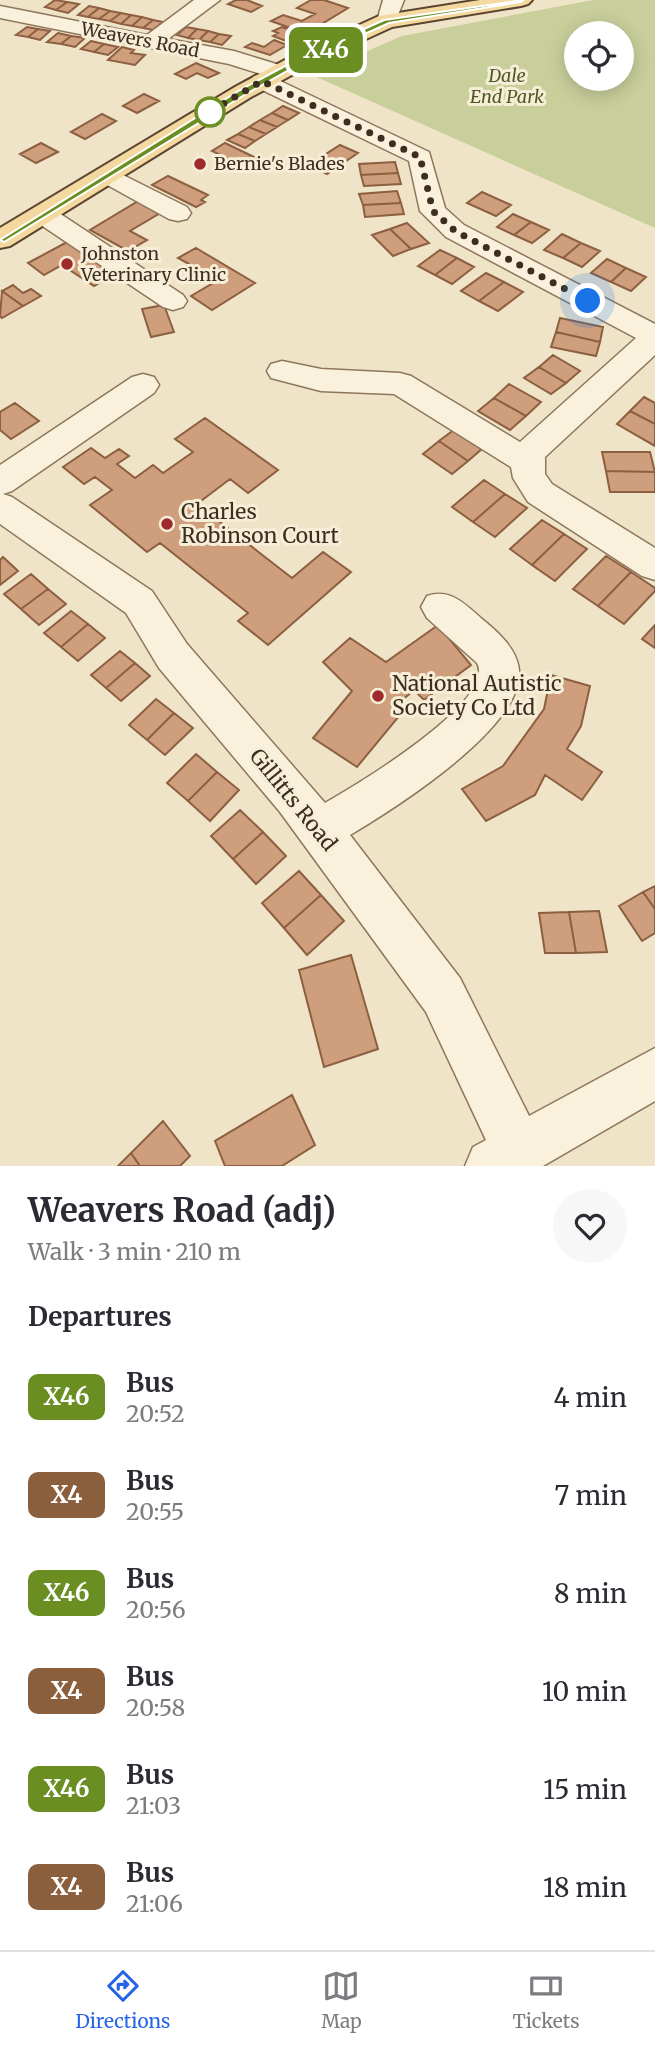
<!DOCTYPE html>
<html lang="en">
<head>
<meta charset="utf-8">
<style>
  body { margin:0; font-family:Merriweather,serif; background:#f7f7f7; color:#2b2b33; height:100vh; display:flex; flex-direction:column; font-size:26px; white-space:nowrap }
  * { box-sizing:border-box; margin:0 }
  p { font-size:23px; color:#7c7c81 }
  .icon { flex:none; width:38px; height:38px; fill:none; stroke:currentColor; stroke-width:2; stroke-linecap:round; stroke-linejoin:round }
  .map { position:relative; height:1166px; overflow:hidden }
  .drawer { display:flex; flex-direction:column; background:#fff; flex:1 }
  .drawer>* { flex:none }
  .badge { padding:0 14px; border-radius:10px; font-size:24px; line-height:46px }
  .buttons { position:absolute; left:564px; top:21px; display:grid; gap:14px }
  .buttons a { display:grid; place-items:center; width:70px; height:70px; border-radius:50%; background:#fff; box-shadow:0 4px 18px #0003; font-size:35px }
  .you { position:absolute; width:35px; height:35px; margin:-18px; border:5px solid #fff; border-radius:50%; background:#1a73e8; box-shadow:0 0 0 10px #1a73e833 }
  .map>.badge { position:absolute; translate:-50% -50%; box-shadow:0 0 0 4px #fff }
  h2 { padding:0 28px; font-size:26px; line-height:63px }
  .round { display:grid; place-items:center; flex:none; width:74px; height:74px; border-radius:37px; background:#f7f7f7 }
  .headline { display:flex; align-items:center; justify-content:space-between; height:119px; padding:0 28px }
  h1 { font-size:33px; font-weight:700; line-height:52px }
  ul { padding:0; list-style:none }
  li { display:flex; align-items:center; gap:21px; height:98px; padding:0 28px }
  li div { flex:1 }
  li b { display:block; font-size:26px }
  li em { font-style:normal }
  li .badge { min-width:77px; font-weight:700; text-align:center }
  .dock { display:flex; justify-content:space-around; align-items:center; height:98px; border-top:2px solid #e1e1e2; background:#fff; font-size:19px; color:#7c7c81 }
  .dock a { display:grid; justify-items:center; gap:4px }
  .dock .current { color:#2563eb }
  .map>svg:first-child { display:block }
</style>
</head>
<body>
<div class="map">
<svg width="655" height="1166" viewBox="0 0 655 1166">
  <rect width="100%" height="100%" fill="#f0e4c8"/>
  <!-- green -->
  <path fill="#c9cf9b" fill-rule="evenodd" d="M593 0H655V228L312 75 402 36ZM576 33H621V79H576Z"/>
  <!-- building -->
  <path fill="#cf9f7d" stroke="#8d5f41" stroke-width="2" d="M55 0 67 2 56 10 45 7Z
    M236 0H247L262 6 251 12 228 4Z
    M311 0H324L348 8 317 27 324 29 313 36 271 21 283 15 302 21 315 14 297 8Z
    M67 2 79 4 68 13 56 10Z
    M89 6 99 8 88 17 78 15Z
    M99 8 110 11 99 19 88 17Z
    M110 11 121 13 110 21 99 19Z
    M121 13 131 15 121 24 110 21Z
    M131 15 142 17 132 26 121 24Z
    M142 17 153 20 143 28 132 26Z
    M153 20 163 22 153 30 143 28Z
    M27 27 38 29 28 37 16 35Z
    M186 27 197 29 188 38 177 35Z
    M282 27 299 33 294 36 299 38 291 43 273 36 278 33 273 31Z
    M38 29 50 31 40 40 28 37Z
    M197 29 208 31 199 40 188 38Z
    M208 31 219 34 210 42 199 40Z
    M58 33 71 36 61 44 47 42Z
    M219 34 231 36 222 45 210 42Z
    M71 36 85 38 75 47 61 44Z
    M274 40 287 45 270 55 245 47 252 43 264 47Z
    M91 41 104 44 94 52 81 49Z
    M104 44 118 47 108 55 94 52Z
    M122 47 134 50 131 53 145 55 135 65 108 60Z
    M196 63 219 73 208 78 197 73 186 79 175 74Z
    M144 94 159 101 137 113 123 106Z
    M283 106 299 113 288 120 272 113Z
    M272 113 288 120 277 127 260 120Z
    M102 114 116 121 85 139 71 132Z
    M260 120 277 127 266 134 249 127Z
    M249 127 266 134 255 141 238 134Z
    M238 134 255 141 245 148 227 140Z
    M41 143 58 152 36 163 20 154Z
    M225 143 254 157 241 165 212 151Z
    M340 145 358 153 327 174 309 165Z
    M395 162 398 173 361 175 359 164Z
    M398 173 401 184 364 186 361 175Z
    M168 176 208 195 201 200 205 202 196 207 152 185Z
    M397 191 401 203 363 205 359 194Z
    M482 192 511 205 496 216 467 203Z
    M145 197 167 209 130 231 147 240 128 251 90 230Z
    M401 203 404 214 365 217 363 205Z
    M513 214 531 222 514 235 497 227Z
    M531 222 549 230 532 243 514 235Z
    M407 223 429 243 411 249 390 229Z
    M390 229 411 249 393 256 372 235Z
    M562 234 581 243 563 258 544 250Z
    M69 241 118 272 94 286 62 265 44 275 28 263Z
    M581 243 600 251 582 267 563 258Z
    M196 248 255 283 212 310 191 296 218 280 178 258Z
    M440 250 457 258 435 275 418 266Z
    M457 258 474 267 452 284 435 275Z
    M607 259 626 268 611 282 591 273Z
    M626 268 646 277 631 291 611 282Z
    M486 273 504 282 479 301 461 291Z
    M504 282 523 292 498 311 479 301Z
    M13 285 23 293 31 289 41 296 23 306 2 291Z
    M2 291 23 306 2 318 0 316Z
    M164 305 174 332 151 337 142 309Z
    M560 318 603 327 600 342 556 332Z
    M556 332 600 342 596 356 551 347Z
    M553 355 580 371 566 383 539 367Z
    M539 367 566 383 551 394 524 378Z
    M509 384 541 402 526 416 494 398Z
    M644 397 655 403V424L630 411Z
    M494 398 526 416 510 430 478 411Z
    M15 403 39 421 11 439 0 430V412Z
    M630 411 655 424V446L617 424Z
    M205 418 278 470 248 493 230 479 197 504 292 578 323 552 351 572 268 645 238 621 248 613 160 543 147 552 90 505 112 490 95 477 84 484 63 467 91 448 105 458 119 449 129 456 117 464 135 478 153 465 163 473 193 452 175 439Z
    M455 429 483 448 468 461 439 441Z
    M439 441 468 461 452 474 423 454Z
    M602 452H650L655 472 606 471Z
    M606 471 655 472V492H610Z
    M484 480 505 494 473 522 452 507Z
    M505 494 527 508 495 537 473 522Z
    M542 520 564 534 532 565 510 549Z
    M564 534 587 549 555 581 532 565Z
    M606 556 631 572 598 606 573 589Z
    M3 557 18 571 0 585V560Z
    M631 572 655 588V591L624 624 598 606Z
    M31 574 48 589 21 609 4 594Z
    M48 589 66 604 39 625 21 609Z
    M71 611 88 624 61 647 44 633Z
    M88 624 105 638 78 661 61 647Z
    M438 625 471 665 424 700 414 690 392 709 400 715 357 767 313 738 352 691 323 662 350 638 386 662Z
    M655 625V648L642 639Z
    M120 651 135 663 106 688 91 675Z
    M135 663 150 676 121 701 106 688Z
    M551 675 590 686 581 726 567 749 602 772 582 800 545 775 535 795 486 821 462 789 503 766 544 709Z
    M156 699 174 713 147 740 129 725Z
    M174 713 193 728 165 755 147 740Z
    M196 754 217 772 188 801 167 783Z
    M217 772 239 790 210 821 188 801Z
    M240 810 263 832 233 859 211 836Z
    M263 832 286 856 256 884 233 859Z
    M299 871 321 895 284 928 262 903Z
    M655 886V909L643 892Z
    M643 892 655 909V933L642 941 619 906Z
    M321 895 344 921 307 955 284 928Z
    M599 911 607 952 576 953 569 912Z
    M569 912 576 953H545L539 913Z
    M351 955 378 1049 324 1067 299 970Z
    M292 1095 315 1145 282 1166H225L215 1141Z
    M163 1121 190 1156 180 1166H140L131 1153Z
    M131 1153 140 1166H118Z"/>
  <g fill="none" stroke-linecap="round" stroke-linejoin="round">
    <defs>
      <path id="minor" d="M194 0H220L168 39 234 51 286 67 289 72 286 77H272L429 152 445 208 464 225 655 324V355L545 457V474L552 484 655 548V580L642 576 528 502 513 478 511 467 394 394 321 391 271 378 267 371 271 364 282 361 321 369 400 373 411 376 520 442 636 338 446 237 420 211 409 161 254 86 251 81 254 76 264 75 229 64 0 18V6L147 35Z
        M383 0H404L394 25H380L377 21Z
        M109 168 187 207 191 213 187 219 178 221 169 219 100 181 96 176 100 171Z
        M44 207 53 209 183 295 187 301 183 307 173 310 163 307 35 221 31 215 35 209Z
        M143 374 154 377 159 385 154 393 12 491 3 494 12 497 152 591 187 644 325 803C353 787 498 701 477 663L427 618 421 607 427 596C450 588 465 604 482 619 498 632 517 649 519 670 525 727 392 810 350 835L460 978 529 1116 655 1048V1101L543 1166H465L473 1147 486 1140 426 1012 280 812 159 668 126 613 0 524V465L132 377Z"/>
      <path id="major" d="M480 0H532L528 4 521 6 392 27 312 64 251 97 10 246 0 248V228L235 87 296 54 379 16Z"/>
    </defs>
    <!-- minor casing -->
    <use href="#minor" stroke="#8d765c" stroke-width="3"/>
    <!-- major casing -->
    <use href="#major" stroke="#5b4430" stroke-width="4"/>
    <!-- minor -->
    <use href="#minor" fill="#faf1dc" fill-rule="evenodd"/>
    <!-- major -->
    <use href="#major" fill="#f3d9a0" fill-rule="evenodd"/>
  </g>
  <!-- line -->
  <path fill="#6b8e23" stroke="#fff" stroke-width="2" d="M521 2 389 23 307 60 246 94 4 242 0 240 240 90 302 57 384 20 524 0Z"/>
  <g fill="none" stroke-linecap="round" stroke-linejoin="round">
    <!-- walk -->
    <path stroke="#3d2e20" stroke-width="7" stroke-dasharray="0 12.6" d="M210 112 206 114 262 81 420 157 433 211 455 231 588 301"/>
  </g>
  <!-- markers -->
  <circle fill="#fff" stroke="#6b8e23" stroke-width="3.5" cx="210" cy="112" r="14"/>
  <g fill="#9e2a2b" stroke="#f7eed8" stroke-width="2.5">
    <circle cx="200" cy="164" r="7"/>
    <circle cx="67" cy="264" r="7"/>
    <circle cx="167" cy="524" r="7"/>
    <circle cx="378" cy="696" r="7"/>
  </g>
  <g text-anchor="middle" stroke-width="6" stroke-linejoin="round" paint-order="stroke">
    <!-- far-street labels -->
    <g font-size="18" fill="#3d2e20" stroke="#f7eed8">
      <text transform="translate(140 40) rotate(11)" y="6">Weavers Road</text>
    </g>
    <!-- far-park labels -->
    <g font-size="18" font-style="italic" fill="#4d5a26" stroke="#f7eed8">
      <text x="507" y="82">Dale<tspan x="507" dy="21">End Park</tspan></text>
    </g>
    <!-- far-poi labels -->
    <g font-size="18" fill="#3d2e20" stroke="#f7eed8" text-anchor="start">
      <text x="214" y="170">Bernie's Blades</text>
      <text x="81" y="260">Johnston<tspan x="81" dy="21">Veterinary Clinic</tspan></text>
    </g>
    <!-- poi labels -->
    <g font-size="21" fill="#3d2e20" stroke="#f7eed8" text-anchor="start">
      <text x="181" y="519">Charles<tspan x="181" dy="24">Robinson Court</tspan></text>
      <text x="392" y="691">National Autistic<tspan x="392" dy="24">Society Co Ltd</tspan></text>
    </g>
    <!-- street labels -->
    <g font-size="21" fill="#3d2e20" stroke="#f7eed8">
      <text transform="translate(293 800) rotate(51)" y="7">Gillitts Road</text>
    </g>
  </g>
</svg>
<div class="buttons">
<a><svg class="icon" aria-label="locate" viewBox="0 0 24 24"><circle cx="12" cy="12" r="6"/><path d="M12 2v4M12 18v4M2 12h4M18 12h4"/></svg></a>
</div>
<div class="you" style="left:588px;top:301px"></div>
<b class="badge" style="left:326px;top:50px;background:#6b8e23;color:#fff">X46</b>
</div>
<section class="drawer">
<div class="headline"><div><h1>Weavers Road (adj)</h1><p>Walk · 3 min · 210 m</p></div><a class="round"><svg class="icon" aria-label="heart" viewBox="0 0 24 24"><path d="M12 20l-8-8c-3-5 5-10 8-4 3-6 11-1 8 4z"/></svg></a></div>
<h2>Departures</h2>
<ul>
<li><span class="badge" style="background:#6b8e23;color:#fff">X46</span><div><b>Bus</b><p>20:52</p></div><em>4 min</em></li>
<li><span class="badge" style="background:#8b5e3c;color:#fff">X4</span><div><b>Bus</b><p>20:55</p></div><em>7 min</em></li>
<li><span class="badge" style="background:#6b8e23;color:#fff">X46</span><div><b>Bus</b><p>20:56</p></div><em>8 min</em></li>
<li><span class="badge" style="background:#8b5e3c;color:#fff">X4</span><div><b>Bus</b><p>20:58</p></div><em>10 min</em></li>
<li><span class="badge" style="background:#6b8e23;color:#fff">X46</span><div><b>Bus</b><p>21:03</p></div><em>15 min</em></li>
<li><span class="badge" style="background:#8b5e3c;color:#fff">X4</span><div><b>Bus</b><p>21:06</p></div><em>18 min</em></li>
</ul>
</section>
<nav class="dock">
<a class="current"><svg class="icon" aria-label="directions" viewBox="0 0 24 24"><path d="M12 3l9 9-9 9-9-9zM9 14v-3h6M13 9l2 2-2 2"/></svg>Directions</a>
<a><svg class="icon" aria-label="map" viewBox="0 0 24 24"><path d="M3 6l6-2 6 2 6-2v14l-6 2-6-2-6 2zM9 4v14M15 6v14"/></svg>Map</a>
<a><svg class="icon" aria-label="tickets" viewBox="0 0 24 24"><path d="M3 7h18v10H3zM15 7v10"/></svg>Tickets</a>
</nav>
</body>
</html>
